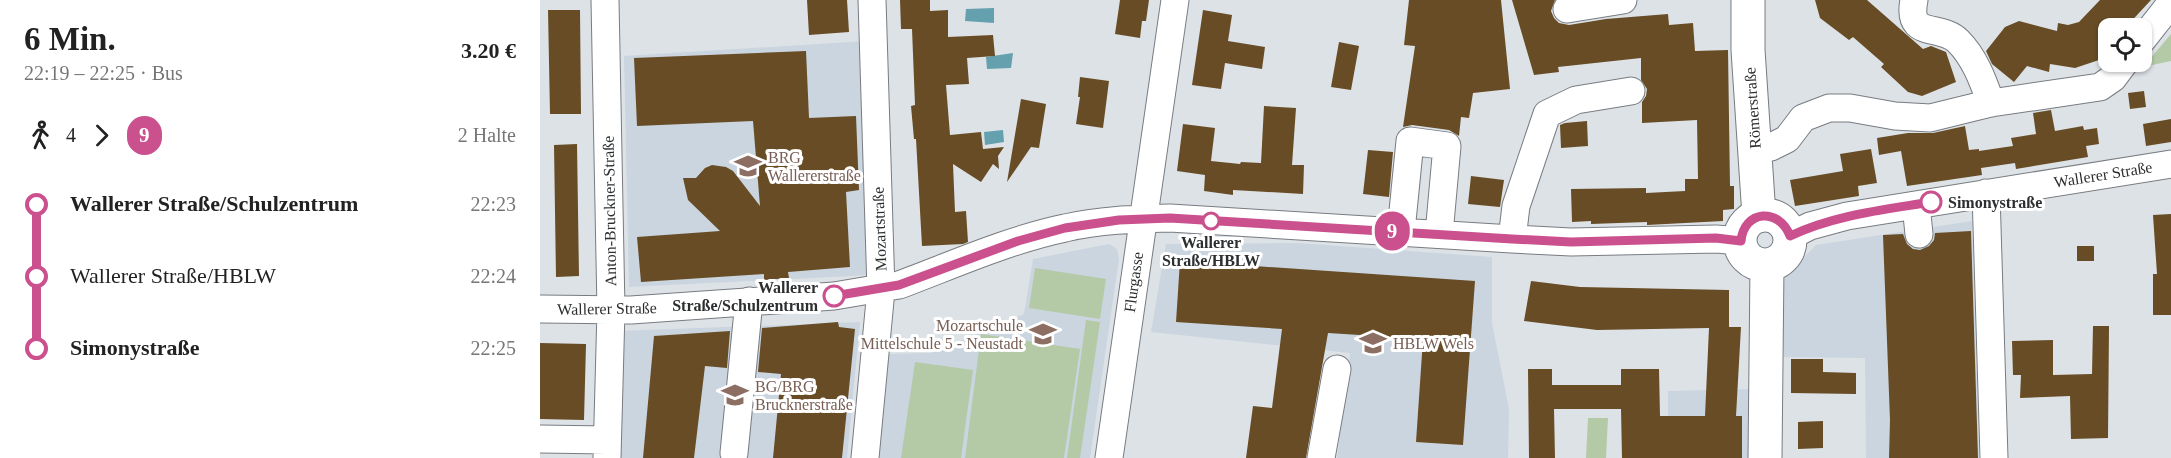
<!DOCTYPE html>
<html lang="de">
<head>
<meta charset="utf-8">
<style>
  body { margin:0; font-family:"Times New Roman",serif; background:#f2f2f2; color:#222; height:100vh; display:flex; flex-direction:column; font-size:22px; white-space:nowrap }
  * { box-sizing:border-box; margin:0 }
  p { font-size:20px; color:#767676 }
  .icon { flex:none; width:33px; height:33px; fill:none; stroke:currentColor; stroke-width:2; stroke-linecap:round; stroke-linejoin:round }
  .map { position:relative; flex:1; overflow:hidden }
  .sheet { display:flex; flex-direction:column; background:#fff; width:540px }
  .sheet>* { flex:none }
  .badge { padding:0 12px; border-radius:20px; font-size:21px; line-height:39px }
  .tools { position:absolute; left:1558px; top:18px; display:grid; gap:12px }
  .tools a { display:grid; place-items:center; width:54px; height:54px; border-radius:12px; background:#fff; box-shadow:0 2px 4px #0004; font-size:30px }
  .map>.badge { position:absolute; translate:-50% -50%; box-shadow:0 0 0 3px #fff }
  .legs { display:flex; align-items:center; gap:9px; height:66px; padding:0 24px; font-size:20px }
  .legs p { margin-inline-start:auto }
  .head { display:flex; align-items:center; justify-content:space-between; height:102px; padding:0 24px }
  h1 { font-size:33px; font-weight:600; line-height:45px }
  ul { padding:0 24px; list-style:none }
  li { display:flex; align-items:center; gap:21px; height:72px; font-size:22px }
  li i { display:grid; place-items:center; width:9px; height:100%; margin:0 8px; background:currentColor }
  li i::after { content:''; width:15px; height:15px; margin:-8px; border:4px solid; border-radius:50%; background:#fff }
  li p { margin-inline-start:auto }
  li:first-child i { background:linear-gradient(#0000 50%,currentColor 0) }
  li:last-child i { background:linear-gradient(currentColor 50%,#0000 0) }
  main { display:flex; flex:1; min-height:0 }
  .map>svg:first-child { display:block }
</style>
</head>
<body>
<main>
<section class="sheet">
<div class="head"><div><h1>6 Min.</h1><p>22:19 – 22:25 · Bus</p></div><b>3.20 €</b></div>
<div class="legs"><svg class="icon" aria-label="walk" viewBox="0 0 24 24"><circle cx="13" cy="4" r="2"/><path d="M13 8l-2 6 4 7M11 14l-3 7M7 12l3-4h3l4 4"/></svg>4<svg class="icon" aria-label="forward" viewBox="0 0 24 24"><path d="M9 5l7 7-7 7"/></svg><b class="badge" style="background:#ca508e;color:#fff">9</b><p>2 Halte</p></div>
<ul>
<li><i style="color:#ca508e"></i><b>Wallerer Straße/Schulzentrum</b><p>22:23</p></li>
<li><i style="color:#ca508e"></i><span>Wallerer Straße/HBLW</span><p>22:24</p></li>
<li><i style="color:#ca508e"></i><b>Simonystraße</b><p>22:25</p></li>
</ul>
</section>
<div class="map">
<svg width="1631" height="458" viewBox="0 0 1631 458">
  <rect width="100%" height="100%" fill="#dde2e7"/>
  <!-- built -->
  <path fill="#cad5df" d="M325 41 332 275 89 287 84 56Z
    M1432 221 1439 458H1326L1325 358 1244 357 1241 281 1276 245Z
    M757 243 952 257V323L969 409 968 458H797L810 353 611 332 626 244Z
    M569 244 577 249 579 259 550 458H333L345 354 391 353 484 314 493 259Z
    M320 322 307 458H76L78 331Z
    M1214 389 1215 458H1128V391Z"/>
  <!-- green -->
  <path fill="#b4caa7" d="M1631 34V61L1603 67Z
    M495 268 566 279 560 319 489 308Z
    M546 320 560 322 540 458H527Z
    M441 334 540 349 524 458H425Z
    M375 362 433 370 421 458H361Z
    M1048 418H1068L1066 458H1046Z"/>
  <!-- water -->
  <path fill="#64a0ae" d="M454 8V23L425 21 426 9Z
    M473 53 471 68 447 69 446 57Z
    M463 130 464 142 445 145 444 132Z"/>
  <!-- building -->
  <path fill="#674c25" d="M267 0H307L309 32 269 35Z
    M360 0H390V11L408 10V37L453 35 455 56 427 58 429 84 406 85 410 135 441 132 443 149 464 147 458 156 459 169 453 164 441 182 413 164 415 212 426 211 428 242 423 244 382 246 376 139H374L371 106 375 105 372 29H361Z
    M580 0H609L606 21H602L600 38 575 34Z
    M869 0H961L970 89 933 93 929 118 921 117 919 136 909 130 872 125 863 127 875 46 864 45Z
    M972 0H1015L1011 11 1014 18 1019 23 1029 25 1066 19 1128 14 1129 25 1153 23 1155 51 1188 50 1190 186H1194V209L1183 210V221L1107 225V222L1051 224V221L1032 222 1031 189 1106 188V193L1145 191V179H1158L1157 120 1102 123V102L1106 96 1107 89 1101 80V58L1018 67 1019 72 994 75Z
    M1275 0H1327L1383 49 1391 46 1406 52 1416 82 1382 96 1368 92 1341 67 1344 64 1313 37 1309 40 1280 18Z
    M1560 0H1611L1585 28H1569V51L1562 59 1535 68 1510 64 1509 72 1487 66 1474 82 1452 64 1446 51 1465 27 1479 21 1517 31 1518 23 1528 25 1539 22Z
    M8 10H40L41 114H10Z
    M663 10 692 15 688 41 725 47 722 69 685 63 681 89 652 85Z
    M799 42 819 46 811 90 791 87Z
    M266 51 269 118 316 116 319 190 306 192 310 267 248 272 249 278 224 280V274L101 282 97 237 180 231 148 200 143 178H156L165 168 172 165 186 167 193 171 220 206 213 121 97 126 94 58Z
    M540 77 569 81 563 128 536 124 540 97H538Z
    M1604 91 1606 107 1590 109 1588 93Z
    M481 99 506 104 499 148 491 147 467 182Z
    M724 106 756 108 752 165H764L763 194 693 190V195L664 191 665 175 637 171 643 124 675 128 671 161 700 164 701 162 721 163Z
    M1511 110 1515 131 1543 126 1544 130 1557 128 1559 144 1546 146 1548 157 1476 169 1475 163 1441 168 1442 175 1367 186 1361 151 1339 155 1337 138 1368 133H1393L1425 126 1429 150 1439 149V151L1473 146 1471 138 1496 134 1493 113Z
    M1631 119V142L1606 146 1603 124Z
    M1047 121 1048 146 1021 148 1020 125 1025 123Z
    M37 144 39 276 16 277 14 145Z
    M1331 149 1337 183 1318 186 1319 196 1255 206 1250 180 1303 171 1300 154Z
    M828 150 853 152 849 197 823 194Z
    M931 176 964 180 960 207 928 204Z
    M1631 214V315H1613V274H1617L1613 215Z
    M1431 231 1438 458H1349L1350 420 1343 235 1363 234 1367 244 1373 249 1380 250 1389 246 1394 240 1395 233Z
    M1537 246H1554V261H1537Z
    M640 261 935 281 923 445 876 442 883 339 788 333 766 458H706L713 406 732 408 742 329 636 322Z
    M991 281 1040 287 1189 290V327H1201L1196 416H1202V458H1082L1081 409H1014L1015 458H989L988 369H1012V385H1081V369H1119L1120 416H1165L1169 328 1057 330 984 321Z
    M298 322 299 327 315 329 302 458H233L241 374 218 372 222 328Z
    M1553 326H1569L1568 438 1531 439 1530 396 1480 398 1481 375H1473L1472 341 1513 340V375L1552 374Z
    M190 331 187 368 165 366 154 458H103L114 336Z
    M0 343 46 344 44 420 0 419Z
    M1251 359H1283V372L1316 373V394L1251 393Z
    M1283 421V448L1258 449V422Z"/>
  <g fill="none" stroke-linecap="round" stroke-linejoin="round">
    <defs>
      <path id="minor" d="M65 0 71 310 67 458
        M1374 0C1366 40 1400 23 1418 41 1435 58 1443 81 1451 103
        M1027 9 1083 0
        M1602 40 1631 3
        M1215 150 1231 147 1247 139 1263 118 1289 108H1310L1355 116 1390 118 1451 103 1560 87 1573 78 1585 62
        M1446 193 1454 458
        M1376 205 1379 234
        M861 231 870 141 907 146 899 234
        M1250 236 1270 226 1307 216 1631 164
        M972 239 976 206 1007 114 1036 100 1091 91
        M0 309 91 310 294 296 359 285C413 265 468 240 525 228 559 220 595 219 630 218L972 239 1031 242 1176 239 1201 241
        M0 439 67 440
        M194 453 209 301
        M325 458 341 290 332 0
        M569 458 635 0
        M781 458 797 369"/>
      <path id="major" d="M1208 0V50L1219 216
        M1200 240a25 25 0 1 1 50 0a25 25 0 1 1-50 0Z
        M1225 458 1227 265"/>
    </defs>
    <!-- minor casing -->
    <use href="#minor" stroke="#787c80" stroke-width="29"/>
    <!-- major casing -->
    <use href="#major" stroke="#787c80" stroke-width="35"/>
    <!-- minor -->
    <use href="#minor" stroke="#fff" stroke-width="27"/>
    <!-- major -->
    <use href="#major" stroke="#fff" stroke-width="33"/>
  </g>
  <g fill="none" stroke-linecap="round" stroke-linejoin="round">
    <defs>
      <path id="line-1" d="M294 296 359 285 478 241 525 228 579 220 630 218 972 239 1031 242 1176 238 1201 241C1204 210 1239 207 1250 236 1294 215 1343 210 1391 202"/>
    </defs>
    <!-- line-1 casing -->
    <use href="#line-1" stroke="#fff" stroke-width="14"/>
    <!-- line-1 -->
    <use href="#line-1" stroke="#ca508e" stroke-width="9"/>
  </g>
  <!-- icons -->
  <defs>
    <symbol id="school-bare" viewBox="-9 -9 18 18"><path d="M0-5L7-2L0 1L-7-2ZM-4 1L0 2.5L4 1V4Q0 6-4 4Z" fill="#8d6e63" stroke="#fff" stroke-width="2.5" paint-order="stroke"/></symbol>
  </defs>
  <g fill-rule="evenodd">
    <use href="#school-bare" x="189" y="147" width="38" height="38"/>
    <use href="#school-bare" x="484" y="315" width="38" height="38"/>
    <use href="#school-bare" x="814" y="324" width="38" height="38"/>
    <use href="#school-bare" x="176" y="376" width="38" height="38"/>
  </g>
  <!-- markers -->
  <g fill="#fff" stroke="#ca508e" stroke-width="3">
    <circle cx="1391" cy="202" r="10"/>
    <circle cx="671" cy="221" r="8"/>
    <circle cx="294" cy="296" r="10"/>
  </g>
  <g text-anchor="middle" stroke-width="6" stroke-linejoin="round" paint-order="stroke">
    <!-- street labels -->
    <g font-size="16" fill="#2c2e2f" stroke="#fff">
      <text transform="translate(1212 108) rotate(-94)" y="6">Römerstraße</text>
      <text transform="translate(1563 174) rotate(-9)" y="6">Wallerer Straße</text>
      <text transform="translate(69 211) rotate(-91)" y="6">Anton-Bruckner-Straße</text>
      <text transform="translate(339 229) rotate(-92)" y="6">Mozartstraße</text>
      <text transform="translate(593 282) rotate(-82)" y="6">Flurgasse</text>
      <text transform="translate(67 308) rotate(-1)" y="6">Wallerer Straße</text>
    </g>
    <!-- education labels -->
    <g font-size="16" fill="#785e54" stroke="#fff" text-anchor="start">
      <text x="228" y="163">BRG<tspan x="228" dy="18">Wallererstraße</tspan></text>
      <text x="483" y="331" text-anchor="end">Mozartschule<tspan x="483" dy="18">Mittelschule 5 - Neustadt</tspan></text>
      <text x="853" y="349">HBLW Wels</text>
      <text x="215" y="392">BG/BRG<tspan x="215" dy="18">Brucknerstraße</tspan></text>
    </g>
    <!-- stop labels -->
    <g font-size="16" font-weight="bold" fill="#2c2e2f" stroke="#fff" text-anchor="start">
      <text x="1408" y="208">Simonystraße</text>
      <text x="671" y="248" text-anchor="middle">Wallerer<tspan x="671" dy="18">Straße/HBLW</tspan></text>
      <text x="278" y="293" text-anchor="end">Wallerer<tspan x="278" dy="18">Straße/Schulzentrum</tspan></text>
    </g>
  </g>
</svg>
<div class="tools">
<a><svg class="icon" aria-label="locate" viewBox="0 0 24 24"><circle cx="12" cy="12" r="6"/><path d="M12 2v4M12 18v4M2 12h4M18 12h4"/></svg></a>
</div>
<b class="badge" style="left:852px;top:231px;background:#ca508e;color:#fff">9</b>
</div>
</main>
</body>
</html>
